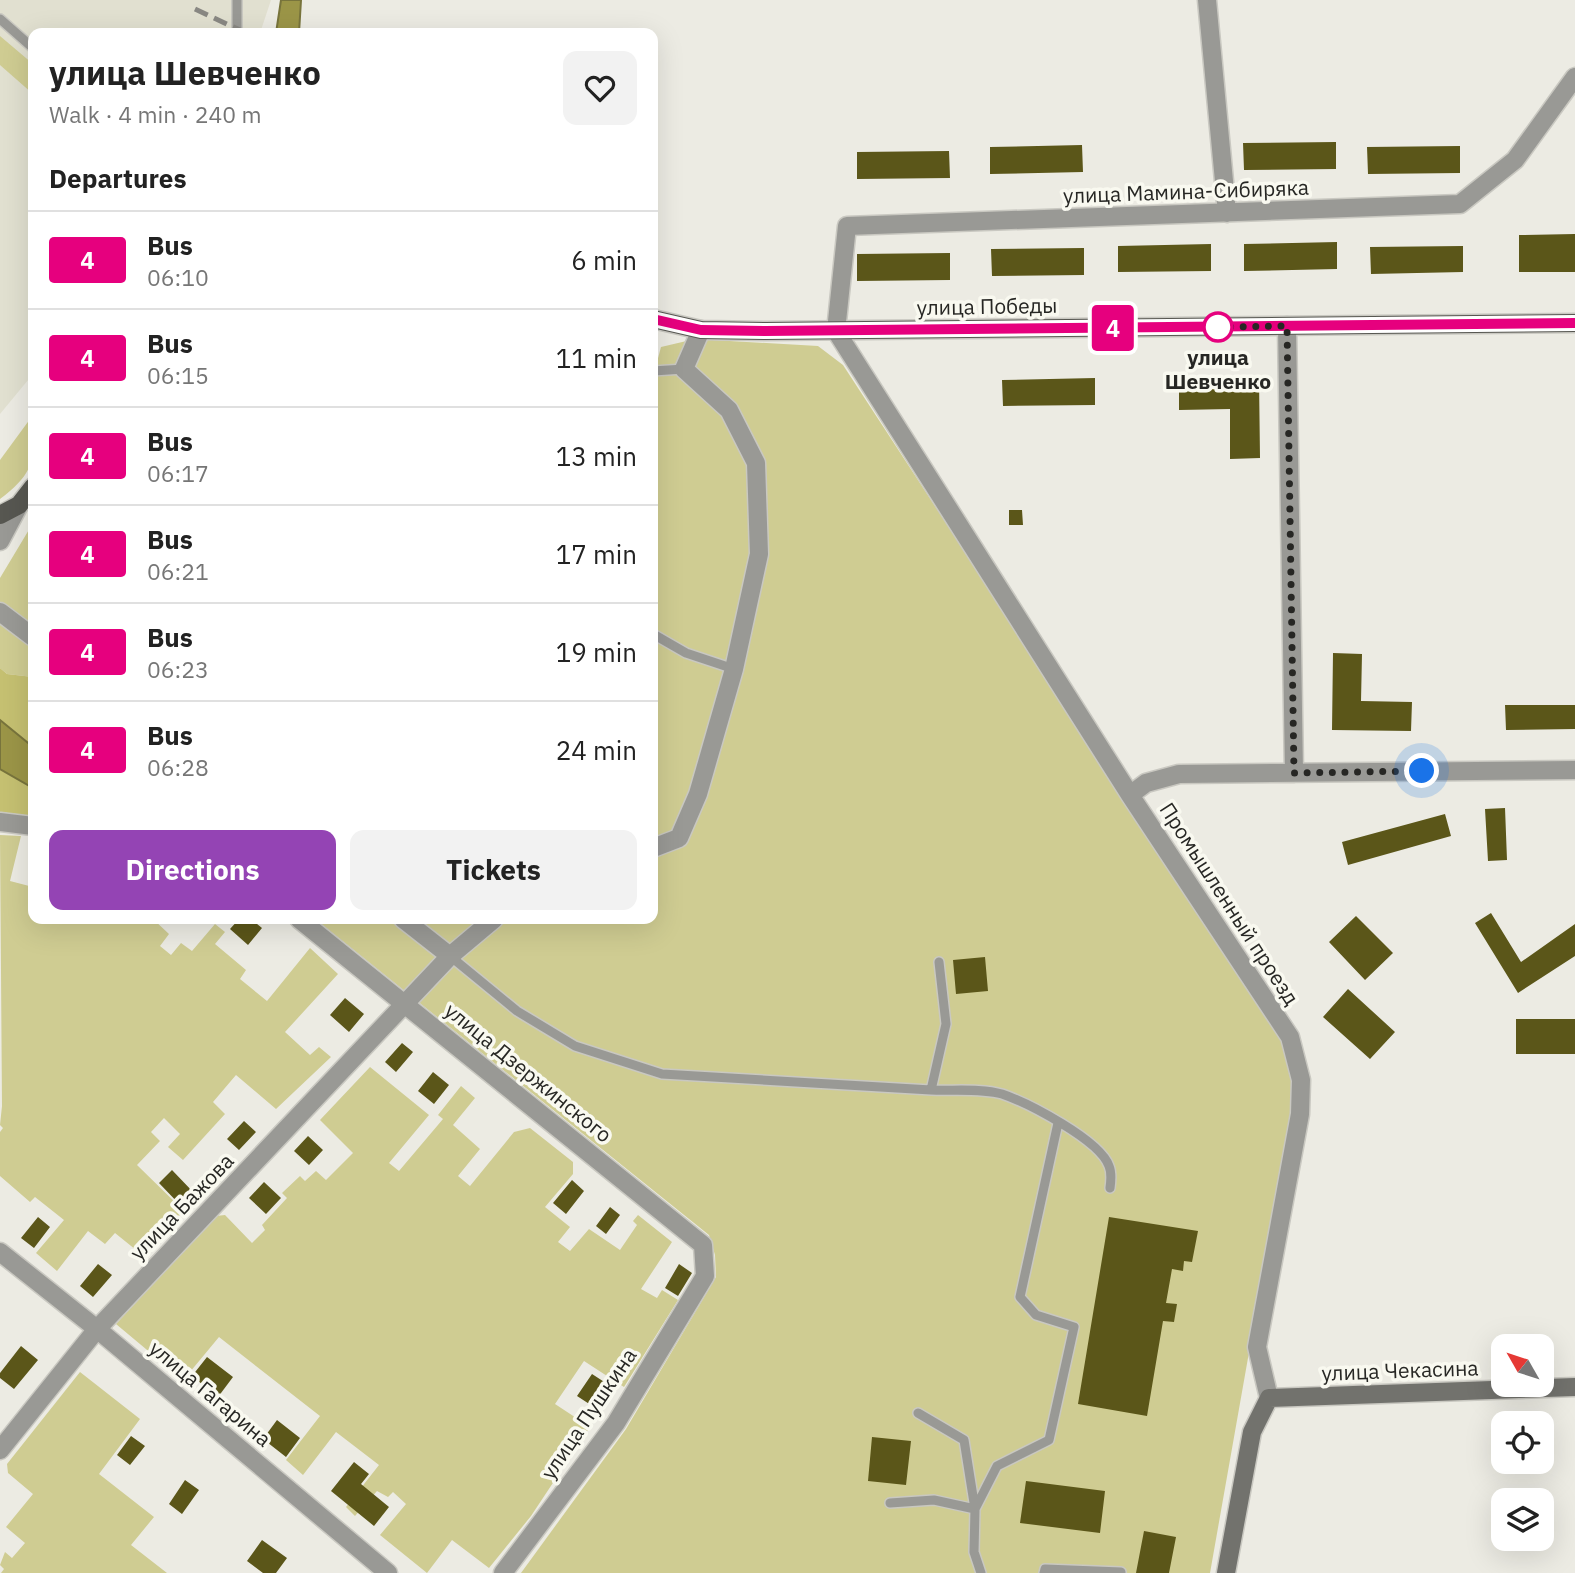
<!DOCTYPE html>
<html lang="en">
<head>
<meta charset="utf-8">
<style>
  body { margin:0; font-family:"IBM Plex Sans",sans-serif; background:#f2f2f2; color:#222; height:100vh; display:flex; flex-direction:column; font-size:26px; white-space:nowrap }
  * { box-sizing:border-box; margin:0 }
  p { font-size:23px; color:#767676 }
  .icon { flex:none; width:38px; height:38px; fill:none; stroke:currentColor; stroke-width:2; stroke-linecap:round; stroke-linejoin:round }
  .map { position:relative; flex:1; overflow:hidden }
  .drawer { position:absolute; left:28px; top:28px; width:630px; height:896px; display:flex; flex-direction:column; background:#fff; border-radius:14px; box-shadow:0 7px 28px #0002 }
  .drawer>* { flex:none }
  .badge { padding:0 14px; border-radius:5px; font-size:24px; line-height:46px }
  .needle { width:46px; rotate:309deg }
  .tools { position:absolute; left:1491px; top:1334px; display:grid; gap:14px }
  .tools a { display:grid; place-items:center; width:63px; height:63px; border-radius:14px; background:#fff; box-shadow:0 7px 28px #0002; font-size:35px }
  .you { position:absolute; width:35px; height:35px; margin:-18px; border:5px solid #fff; border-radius:50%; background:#1a73e8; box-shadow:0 0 0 10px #1a73e833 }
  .map>.badge { position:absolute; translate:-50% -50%; box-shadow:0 0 0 4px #fff }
  h2 { padding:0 21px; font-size:26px; line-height:63px }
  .round { display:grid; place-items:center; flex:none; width:74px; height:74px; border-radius:14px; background:#f2f2f2 }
  .summary { display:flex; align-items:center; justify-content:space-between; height:119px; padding:0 21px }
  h1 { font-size:33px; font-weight:700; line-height:52px }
  .cta { display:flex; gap:14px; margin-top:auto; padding:14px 21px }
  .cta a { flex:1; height:80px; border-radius:14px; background:#9444b4; color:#fff; font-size:28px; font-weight:700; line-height:80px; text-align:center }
  .cta a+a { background:#f2f2f2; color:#222 }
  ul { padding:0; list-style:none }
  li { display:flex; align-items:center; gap:21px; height:98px; padding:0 21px; border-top:2px solid #e0e0e0 }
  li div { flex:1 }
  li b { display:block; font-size:26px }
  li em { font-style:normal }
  li .badge { min-width:77px; font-weight:700; text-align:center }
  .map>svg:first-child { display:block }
</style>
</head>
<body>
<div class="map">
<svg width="1575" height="1573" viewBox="0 0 1575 1573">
  <rect width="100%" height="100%" fill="#ecebe3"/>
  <!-- built -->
  <path fill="#e1e0d0" d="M0 0H271L260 33H33V374L0 414Z"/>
  <!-- green -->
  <path fill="#cfcc92" d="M0 36 33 64V94L0 65Z
    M695 339 818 346 843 365 1285 1043 1294 1075 1292 1109 1210 1573H521L626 1429 716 1277 715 1255 709 1235 315 919H653V377L661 347Z
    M33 415C33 459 38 470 0 499V460Z
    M33 523V677L7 674 0 668V578Z
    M0 835 21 836 10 881 33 887V919H153L169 934 160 946 171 955 181 943 192 951 215 924 225 932 215 944 246 970 240 979 267 1001 310 948 338 974 285 1032 310 1055 319 1047 331 1057 276 1109 236 1075 213 1102 225 1114 183 1160 168 1147 180 1134 164 1118 151 1132 160 1141 137 1165 184 1211 141 1254 115 1233 105 1244 88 1231 57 1271 36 1253 64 1220 35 1197 30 1202 0 1176V1132L3 1128 0 1125 2 1106Z
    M370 1067 429 1115 389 1163 399 1171 443 1119 438 1115 461 1086 475 1098 453 1125 480 1149 458 1176 470 1186 514 1132 530 1128 573 1162V1174L545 1207 570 1227 558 1242 570 1251 589 1229 620 1250 637 1225 633 1221 638 1215 672 1242 641 1289 657 1298 662 1290 678 1300 624 1387 584 1361 555 1404 590 1427 531 1516 489 1568 452 1540 427 1573 380 1535 406 1504 393 1492 388 1497 377 1491 355 1516 346 1507 379 1465 336 1432 303 1475 286 1460 320 1416 219 1337 185 1378 177 1375 116 1324 216 1216 225 1215 252 1243 265 1230 262 1225 287 1198 282 1193 300 1176 305 1181 316 1171 326 1180 353 1153 320 1120Z
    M80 1372 140 1419 99 1474 154 1517 131 1545 167 1573H1L4 1569 0 1565 5 1552 12 1558 25 1543 6 1527 33 1494 8 1473 7 1464Z"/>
  <!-- forest -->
  <path fill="#c5c071" d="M0 668 7 674 33 677V747L0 720Z
    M0 769 33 788V816L0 812Z"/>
  <!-- water -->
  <path fill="#9b9547" stroke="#78743c" stroke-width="2" d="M281 0H301L299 33H276Z
    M0 720 33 747V788L0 769Z"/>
  <!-- building -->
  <path fill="#5b5619" d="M1336 142V169L1244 170 1243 143Z
    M1082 145 1083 172 990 174V147Z
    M1460 146V173L1368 174 1367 147Z
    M949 151 950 178 857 179V152Z
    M1575 234V272H1519V235Z
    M1337 242V269L1244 271V244Z
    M1211 244V271L1118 272V246Z
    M1463 246V272L1371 274 1370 247Z
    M1084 248V275L992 276 991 249Z
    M950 253V280L857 281V254Z
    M1095 378V405L1003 406 1002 380Z
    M1259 378 1260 458 1230 459V409L1179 410V379Z
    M1009 510H1022L1023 525H1009Z
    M1333 653 1362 654 1361 701 1412 702 1411 731 1332 730Z
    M1505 705H1575V729L1506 730Z
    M1505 808 1507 860 1488 861 1485 809Z
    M1445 814 1451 836 1348 865 1342 842Z
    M1491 913 1521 962 1575 924V956L1518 993 1475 923Z
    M1356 916 1393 953 1365 980 1329 942Z
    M239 919H251L262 928 248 945 230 929Z
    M985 957 988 991 956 994 953 960Z
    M1348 989 1395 1032 1370 1059 1323 1017Z
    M345 998 364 1014 349 1032 330 1015Z
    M1516 1019H1575V1054H1516Z
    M402 1043 413 1052 396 1072 385 1062Z
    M433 1072 449 1085 434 1104 418 1091Z
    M244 1121 256 1132 239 1150 227 1139Z
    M308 1136 323 1150 309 1165 294 1151Z
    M172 1170 195 1194 182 1207 159 1183Z
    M572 1180 584 1191 566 1214 553 1203Z
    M264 1182 281 1198 266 1214 249 1198Z
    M610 1207 620 1215 606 1234 596 1226Z
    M38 1217 50 1227 34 1248 21 1238Z
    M1109 1217 1198 1231 1192 1262 1184 1261 1183 1271 1172 1269 1166 1303 1177 1304 1174 1322 1163 1321 1147 1416 1078 1404Z
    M98 1264 112 1275 93 1297 80 1286Z
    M679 1264 692 1273 678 1296 665 1288Z
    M21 1346 38 1360 14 1389 0 1378V1373Z
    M207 1357 233 1377 218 1397 192 1376Z
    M592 1374 612 1387 597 1409 577 1396Z
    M277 1420 300 1438 286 1457 263 1439Z
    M131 1436 145 1446 130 1465 117 1455Z
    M872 1437 911 1441 906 1485 868 1481Z
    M354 1462 369 1474 361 1484 389 1507 374 1526 331 1491Z
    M185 1480 199 1490 182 1514 169 1504Z
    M1026 1481 1105 1491 1100 1533 1020 1523Z
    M1144 1531 1176 1537 1169 1573H1136Z
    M262 1540 287 1558 276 1573H263L247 1561Z"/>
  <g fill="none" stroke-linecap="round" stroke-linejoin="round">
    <defs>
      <path id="lane" d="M0 19 33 48
        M237 33V0
        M653 371 684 369
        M653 634 686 653 734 669
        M450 956 517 1011 575 1046 662 1074 931 1090
        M939 962 946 1024 931 1090C953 1091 981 1088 1002 1094 1028 1103 1100 1140 1109 1166 1112 1173 1111 1181 1110 1188
        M918 1413 964 1440 975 1509 997 1466 1049 1440 1074 1327 1036 1315 1020 1297 1058 1123
        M890 1503 934 1500 975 1509 974 1552 981 1573
        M1044 1573 1045 1569 1121 1572"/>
      <path id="street" d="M1207 0 1227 213
        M1287 326 1294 773
        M0 541 19 505
        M0 612 33 637
        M1130 795 1146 783 1179 774 1575 770
        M0 822 33 826
        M653 848 679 838 698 794 734 669 759 554 756 463 729 410 684 369 701 330
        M299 919 703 1245 705 1276 616 1423 503 1573
        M403 919 450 956
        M0 1252 97 1329 388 1573
        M1269 1398 1257 1347 1300 1114 1301 1080 1290 1037 1130 795 836 331 847 226 1460 204 1515 160 1575 77
        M0 1450 97 1329 450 956 494 919"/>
      <path id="secondary" d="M1226 1573 1252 1432 1269 1398 1575 1387"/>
      <path id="primary" d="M653 319 701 330 765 331 1575 323
        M0 515 19 505 33 487"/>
    </defs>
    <!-- lane casing -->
    <use href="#lane" stroke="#c9c8c1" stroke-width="12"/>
    <!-- street casing -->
    <use href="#street" stroke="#c9c8c1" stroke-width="21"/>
    <!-- secondary casing -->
    <use href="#secondary" stroke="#c9c8c1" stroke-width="21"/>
    <!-- primary casing -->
    <use href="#primary" stroke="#c9c8c1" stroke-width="21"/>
    <!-- lane -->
    <use href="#lane" stroke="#999995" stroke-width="9"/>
    <!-- street -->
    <use href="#street" stroke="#999995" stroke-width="18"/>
    <!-- secondary -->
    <use href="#secondary" stroke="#72726d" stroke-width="18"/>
    <!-- primary -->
    <use href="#primary" stroke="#575751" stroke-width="18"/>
    <!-- rail -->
    <path stroke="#898883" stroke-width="5" stroke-dasharray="14 7" stroke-linecap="butt" d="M195 9 246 33"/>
  </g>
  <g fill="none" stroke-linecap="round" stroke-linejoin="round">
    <defs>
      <path id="line" d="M653 319 701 330 765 331 1575 323"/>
    </defs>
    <!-- line casing -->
    <use href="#line" stroke="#fff" stroke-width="16"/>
    <!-- line -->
    <use href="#line" stroke="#e6007e" stroke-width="10"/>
    <!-- walk -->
    <path stroke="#272724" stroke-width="7" stroke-dasharray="0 12.6" d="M1218 327 1287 326 1294 773 1422 771"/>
  </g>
  <!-- markers -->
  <circle fill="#fff" stroke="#e6007e" stroke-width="3.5" cx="1218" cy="327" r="14"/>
  <g text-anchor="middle" stroke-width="7" stroke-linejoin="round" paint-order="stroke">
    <!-- street labels -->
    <g font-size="21" fill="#272724" stroke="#f9f9f0">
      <text transform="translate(1186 192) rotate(-2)" y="7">улица Мамина-Сибиряка</text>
      <text transform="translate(987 307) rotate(-1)" y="7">улица Победы</text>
      <text transform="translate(1229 904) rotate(57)" y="7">Промышленный проезд</text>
      <text transform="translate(528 1073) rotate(39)" y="7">улица Дзержинского</text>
      <text transform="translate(182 1207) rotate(-46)" y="7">улица Бажова</text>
      <text transform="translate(1400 1371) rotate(-2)" y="7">улица Чекасина</text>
      <text transform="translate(210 1394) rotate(40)" y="7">улица Гагарина</text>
      <text transform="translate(589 1414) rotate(-56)" y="7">улица Пушкина</text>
    </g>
    <!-- stop labels -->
    <g font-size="21" font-weight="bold" fill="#272724" stroke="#f9f9f0">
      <text x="1218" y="365">улица<tspan x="1218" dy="24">Шевченко</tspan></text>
    </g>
  </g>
</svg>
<div class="tools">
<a><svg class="needle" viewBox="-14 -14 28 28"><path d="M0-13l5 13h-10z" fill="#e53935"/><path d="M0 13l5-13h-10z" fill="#767676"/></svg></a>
<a><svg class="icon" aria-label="locate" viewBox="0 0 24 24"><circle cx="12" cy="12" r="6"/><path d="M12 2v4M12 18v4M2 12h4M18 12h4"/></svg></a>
<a><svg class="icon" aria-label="layers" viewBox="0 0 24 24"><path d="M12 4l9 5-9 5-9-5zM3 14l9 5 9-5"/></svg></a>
</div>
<div class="you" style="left:1422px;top:771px"></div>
<b class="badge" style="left:1113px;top:328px;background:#e6007e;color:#fff">4</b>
<section class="drawer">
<div class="summary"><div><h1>улица Шевченко</h1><p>Walk · 4 min · 240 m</p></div><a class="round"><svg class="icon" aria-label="heart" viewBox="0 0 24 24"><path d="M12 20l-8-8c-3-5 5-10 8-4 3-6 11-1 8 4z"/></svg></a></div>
<h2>Departures</h2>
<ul>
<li><span class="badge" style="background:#e6007e;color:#fff">4</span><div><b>Bus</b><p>06:10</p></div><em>6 min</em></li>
<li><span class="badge" style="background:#e6007e;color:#fff">4</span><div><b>Bus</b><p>06:15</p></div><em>11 min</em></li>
<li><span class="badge" style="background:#e6007e;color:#fff">4</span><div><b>Bus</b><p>06:17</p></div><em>13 min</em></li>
<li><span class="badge" style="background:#e6007e;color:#fff">4</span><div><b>Bus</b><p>06:21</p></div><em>17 min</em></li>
<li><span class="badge" style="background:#e6007e;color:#fff">4</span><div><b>Bus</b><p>06:23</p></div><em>19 min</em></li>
<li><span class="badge" style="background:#e6007e;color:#fff">4</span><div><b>Bus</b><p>06:28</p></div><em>24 min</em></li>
</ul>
<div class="cta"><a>Directions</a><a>Tickets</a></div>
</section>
</div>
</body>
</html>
